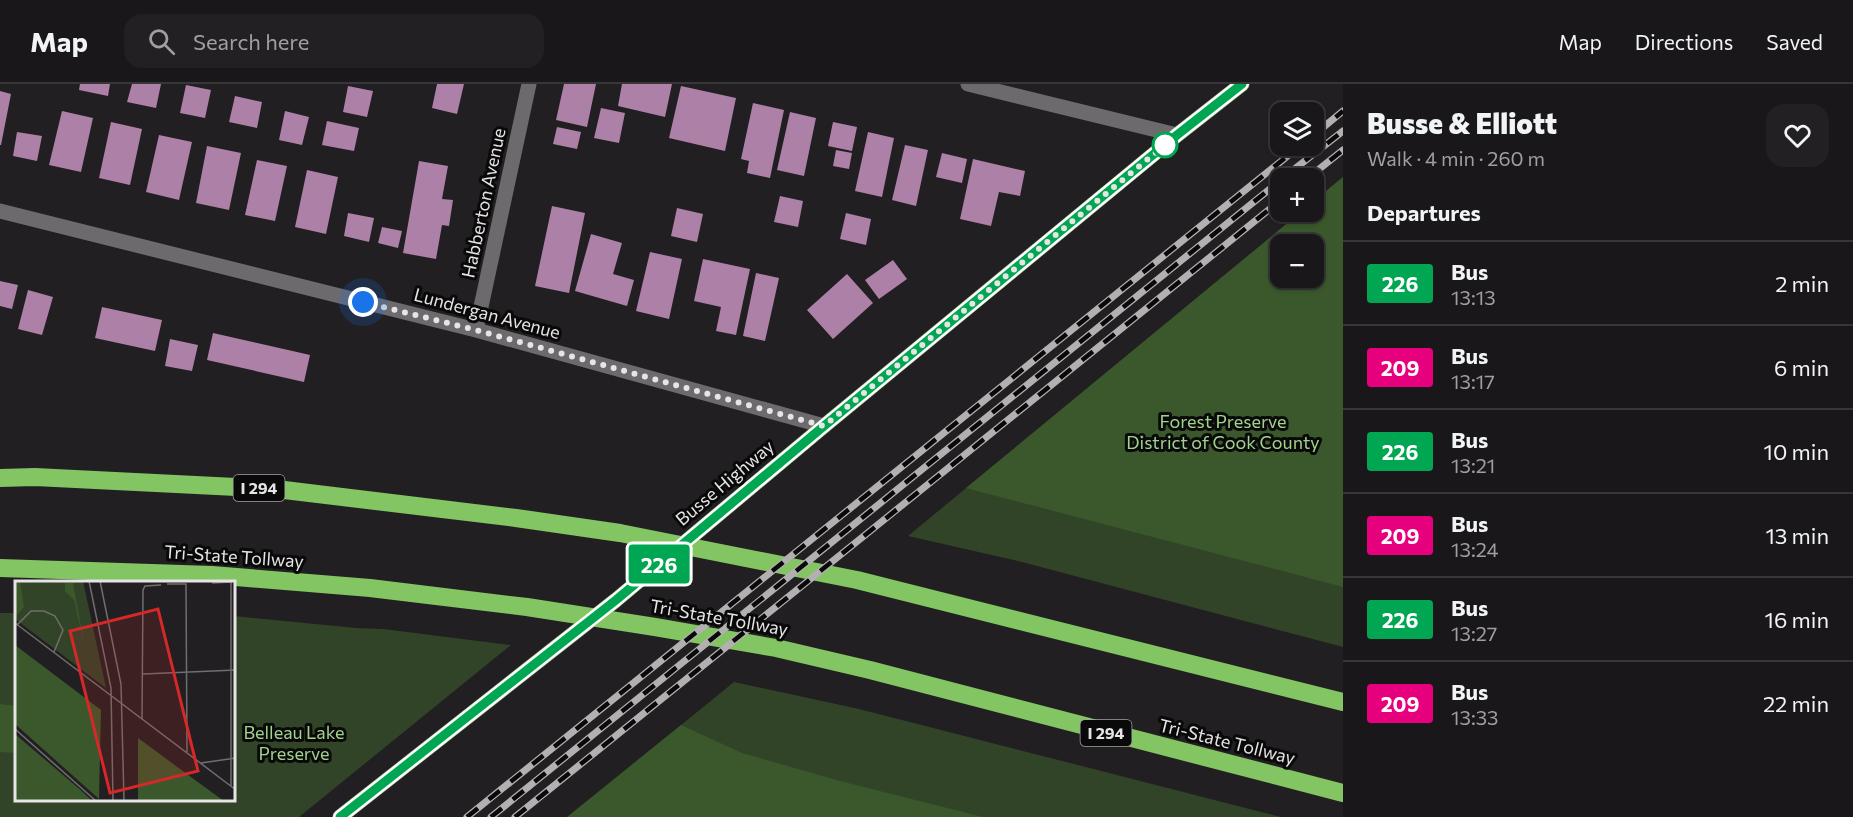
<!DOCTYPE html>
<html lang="en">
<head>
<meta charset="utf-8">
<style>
  body { margin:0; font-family:Commissioner,sans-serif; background:#222022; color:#f1f3f6; height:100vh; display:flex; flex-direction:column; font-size:22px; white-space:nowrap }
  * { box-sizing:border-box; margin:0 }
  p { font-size:20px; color:#9f9fa2 }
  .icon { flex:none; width:33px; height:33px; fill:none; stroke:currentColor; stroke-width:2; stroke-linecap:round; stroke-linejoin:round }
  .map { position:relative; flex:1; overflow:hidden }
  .details { display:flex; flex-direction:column; background:#191719; width:510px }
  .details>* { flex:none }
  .badge { padding:0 12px; border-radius:4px; font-size:21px; line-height:39px }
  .buttons { position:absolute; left:1270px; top:18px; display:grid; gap:12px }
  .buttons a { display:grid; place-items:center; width:54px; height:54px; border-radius:12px; background:#191719; box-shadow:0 2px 4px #0004,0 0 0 2px #373638; font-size:30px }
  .you { position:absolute; width:30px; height:30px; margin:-15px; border:4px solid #fff; border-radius:50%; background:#1a73e8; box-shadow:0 0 0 9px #1a73e833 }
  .map>.badge { position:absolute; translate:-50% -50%; box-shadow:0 0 0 3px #fff }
  h2 { padding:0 24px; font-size:22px; line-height:54px }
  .round { display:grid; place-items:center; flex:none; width:63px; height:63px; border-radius:18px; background:#222022 }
  .overview { display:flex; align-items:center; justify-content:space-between; height:102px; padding:0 24px }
  h1 { font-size:28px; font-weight:800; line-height:45px }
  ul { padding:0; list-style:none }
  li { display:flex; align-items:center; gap:18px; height:84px; padding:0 24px; border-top:2px solid #373638 }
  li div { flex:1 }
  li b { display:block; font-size:22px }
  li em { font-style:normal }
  li .badge { min-width:66px; font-weight:700; text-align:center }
  header { display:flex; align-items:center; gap:36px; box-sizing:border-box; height:84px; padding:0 30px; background:#191719; border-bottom:2px solid #373638 }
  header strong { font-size:28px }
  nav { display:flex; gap:33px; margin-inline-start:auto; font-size:21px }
  .search { width:420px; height:54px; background:#222022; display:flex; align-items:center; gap:15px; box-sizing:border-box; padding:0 21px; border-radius:18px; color:#9f9fa2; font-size:22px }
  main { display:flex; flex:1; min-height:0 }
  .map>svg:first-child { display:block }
</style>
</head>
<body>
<header>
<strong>Map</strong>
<div class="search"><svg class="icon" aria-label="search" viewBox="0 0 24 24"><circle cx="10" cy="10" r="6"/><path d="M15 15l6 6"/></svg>Search here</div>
<nav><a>Map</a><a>Directions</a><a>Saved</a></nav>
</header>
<main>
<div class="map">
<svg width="1343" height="733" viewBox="0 0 1343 733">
  <rect width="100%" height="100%" fill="#211f21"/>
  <!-- green -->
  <path fill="#314428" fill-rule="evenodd" d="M1343 93V563L1022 478 908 452 1301 128H1314V117ZM1281 160H1314V194H1281Z
    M0 529H16V716H234V532L356 544 383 545 511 561 299 733H0Z
    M734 598 859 625 1281 733H568Z"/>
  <!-- forest -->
  <path fill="#3a582b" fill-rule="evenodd" d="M1343 93V503L966 404 1301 128H1314V117ZM1281 160H1314V194H1281Z
    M0 620 16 622V669L0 668Z
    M681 641 742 669 840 697 983 733H567Z"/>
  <!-- building -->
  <path fill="#ad80a8" d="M80 0H110L108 12 79 6Z
    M132 0H161L156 24 127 18Z
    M437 0H464L457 30 432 24Z
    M564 0H596L587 43 556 36Z
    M622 0H672L665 33 618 22Z
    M186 1 211 6 205 34 180 29Z
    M348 2 373 7 367 33 343 28Z
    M681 2 736 14 725 67 669 54Z
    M0 7 11 10 1 61H0Z
    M235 12 262 18 257 44 229 38Z
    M753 19 784 26 770 94 747 89 749 77 741 75Z
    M601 24 625 29 619 59 594 54Z
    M62 27 93 34 81 88 49 81Z
    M285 27 309 33 302 61 279 56Z
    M790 28 816 34 804 92 777 86Z
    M327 37 359 44 354 67 322 61Z
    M111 38 142 45 130 101 99 94Z
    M833 38 857 43 852 67 828 62Z
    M557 43 581 48 577 65 553 60Z
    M17 48 42 52 37 77 13 72Z
    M868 48 894 54 882 113 855 107Z
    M159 51 192 58 179 116 146 108Z
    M905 61 928 66 916 122 892 116Z
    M207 62 241 69 229 126 196 119Z
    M836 66 852 69 849 85 833 82Z
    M942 69 967 75 962 99 936 93Z
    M973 75 1025 87 1020 112 999 108 991 142 960 135Z
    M257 76 287 82 275 137 245 131Z
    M419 77 448 82 442 115 453 116 449 142 442 141 436 175 403 169Z
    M307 86 338 93 326 150 295 143Z
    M780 112 803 117 798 143 774 138Z
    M552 122 585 129 569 209 535 202Z
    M677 124 703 130 697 158 671 152Z
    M348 129 374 134 369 158 344 152Z
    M846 129 871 135 866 161 840 155Z
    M382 143 402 147 398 164 378 159Z
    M591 150 622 159 613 190 634 196 627 222 575 207Z
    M650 168 682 175 669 235 636 227Z
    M703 175 750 185 736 251 716 247 721 223 694 217Z
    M893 176 907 195 879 215 865 196Z
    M756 189 779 194 765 257 743 252Z
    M847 190 873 219 833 255 807 226Z
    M0 197 18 201 12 225 0 222Z
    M28 206 53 213 42 251 18 245Z
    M102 223 162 236 155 267 95 254Z
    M213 249 310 271 304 298 207 276Z
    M170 255 198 261 192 287 165 282Z"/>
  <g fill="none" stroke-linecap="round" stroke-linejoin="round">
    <!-- minor -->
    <path stroke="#6d6a6d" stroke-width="15" d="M968 0 1177 51
      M0 127 476 246 824 342
      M476 246 529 0"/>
    <!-- major -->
    <path stroke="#7aa067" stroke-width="15" d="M340 733 616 516 824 342 1177 51 1242 0"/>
    <!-- highway -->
    <path stroke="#83c463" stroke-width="18" d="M0 394 35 393 276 405 516 434 620 449 857 496 1343 618
      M0 484 212 491 370 504 527 523 655 543 776 564 870 586 1343 709"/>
    <defs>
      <path id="rail" d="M1314 51 1343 27
        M1283 94 1343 47
        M1308 94 1343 66
        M467 733 1300 62
        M491 733 1281 96
        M515 733 1281 116"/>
    </defs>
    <!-- rail casing -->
    <use href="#rail" stroke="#b2b0b1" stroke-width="7"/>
    <!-- rail -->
    <use href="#rail" stroke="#0a090a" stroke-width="4.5" stroke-dasharray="14" stroke-linecap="butt"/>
  </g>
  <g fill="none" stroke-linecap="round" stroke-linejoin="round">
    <defs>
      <path id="line" d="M340 733 616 516 824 342 1177 51 1242 0"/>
    </defs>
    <!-- line casing -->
    <use href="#line" stroke="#fff" stroke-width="14"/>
    <!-- line -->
    <use href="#line" stroke="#00a651" stroke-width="9"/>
    <!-- walk -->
    <path stroke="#e6e4e5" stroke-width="6" stroke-dasharray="0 10.8" d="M363 218 476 246 824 342 1165 61"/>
  </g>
  <!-- markers -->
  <circle fill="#fff" stroke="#00a651" stroke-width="3" cx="1165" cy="61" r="12"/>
  <g text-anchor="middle" stroke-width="6" stroke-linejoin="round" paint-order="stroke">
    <!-- shield labels -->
    <g fill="#0a090a" stroke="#a4a2a3" stroke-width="1.5">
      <rect x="233.5" y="391" width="51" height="26" rx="4.5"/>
      <rect x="1080.5" y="636" width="51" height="26" rx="4.5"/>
    </g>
    <g font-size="16" font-weight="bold" fill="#e6e4e5">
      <text x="259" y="410">I 294</text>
      <text x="1106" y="655">I 294</text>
    </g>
    <!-- street labels -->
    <g font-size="18" fill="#e6e4e5" stroke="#0a090a">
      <text transform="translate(484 119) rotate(-78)" y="6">Habberton Avenue</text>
      <text transform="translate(487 230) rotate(15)" y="6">Lundergan Avenue</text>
      <text transform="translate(725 399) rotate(-40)" y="6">Busse Highway</text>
      <text transform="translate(234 473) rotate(4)" y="6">Tri-State Tollway</text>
      <text transform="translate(719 534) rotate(10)" y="6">Tri-State Tollway</text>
      <text transform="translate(1227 658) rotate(14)" y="6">Tri-State Tollway</text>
    </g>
    <!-- park labels -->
    <g font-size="18" fill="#a2d38c" stroke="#0a090a">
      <text x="1223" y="344">Forest Preserve<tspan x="1223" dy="21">District of Cook County</tspan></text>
      <text x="294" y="655">Belleau Lake<tspan x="294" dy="21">Preserve</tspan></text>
    </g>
  </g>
  <!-- overview -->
  <g transform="translate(15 497)">
    <rect width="220" height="220" fill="#211f21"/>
    <path d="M0 0H68L91 107 0 38Z" fill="#314428"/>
    <path d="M0 0H5L9 26 0 36ZM50 2H58L69 62 59 19 50 10ZM0 64 86 129 84 218 0 143ZM0 153 68 211 77 220H0ZM123 157 180 199 209 220H123Z" fill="#3a582b"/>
    <path fill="none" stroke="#706e6f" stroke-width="1.5" d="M74 0 96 107 98 220M85 0 106 103 109 220M197 2 216 1V205M152 3H171L172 171M0 42 221 209M2 44 16 30H29L40 35 48 49 39 71M128 93 221 89M127 138 128 9 130 5 146 4M0 148 81 220M186 182 221 177"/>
    <path fill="#d62828" fill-opacity="0.15" stroke="#d62828" stroke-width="3" d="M143 28 183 190 95 212 55 50Z"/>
    <rect width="220" height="220" fill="none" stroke="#e6e4e5" stroke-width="3"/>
  </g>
</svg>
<div class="buttons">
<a><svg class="icon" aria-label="layers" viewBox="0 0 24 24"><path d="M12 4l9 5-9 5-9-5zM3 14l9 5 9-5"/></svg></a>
<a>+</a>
<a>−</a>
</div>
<div class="you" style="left:363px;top:218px"></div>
<b class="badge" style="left:659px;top:480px;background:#00a651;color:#fff">226</b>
</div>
<section class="details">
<div class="overview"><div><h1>Busse &amp; Elliott</h1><p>Walk · 4 min · 260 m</p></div><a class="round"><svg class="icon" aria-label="heart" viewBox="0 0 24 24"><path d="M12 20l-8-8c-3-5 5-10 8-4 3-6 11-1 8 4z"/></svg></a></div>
<h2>Departures</h2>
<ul>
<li><span class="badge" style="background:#00a651;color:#fff">226</span><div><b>Bus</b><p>13:13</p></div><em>2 min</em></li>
<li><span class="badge" style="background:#e6007e;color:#fff">209</span><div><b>Bus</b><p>13:17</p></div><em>6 min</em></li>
<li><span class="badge" style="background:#00a651;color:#fff">226</span><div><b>Bus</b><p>13:21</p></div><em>10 min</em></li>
<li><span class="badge" style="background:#e6007e;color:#fff">209</span><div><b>Bus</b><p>13:24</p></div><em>13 min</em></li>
<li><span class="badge" style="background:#00a651;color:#fff">226</span><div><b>Bus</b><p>13:27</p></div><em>16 min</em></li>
<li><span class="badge" style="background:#e6007e;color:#fff">209</span><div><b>Bus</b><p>13:33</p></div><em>22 min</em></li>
</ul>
</section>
</main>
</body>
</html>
